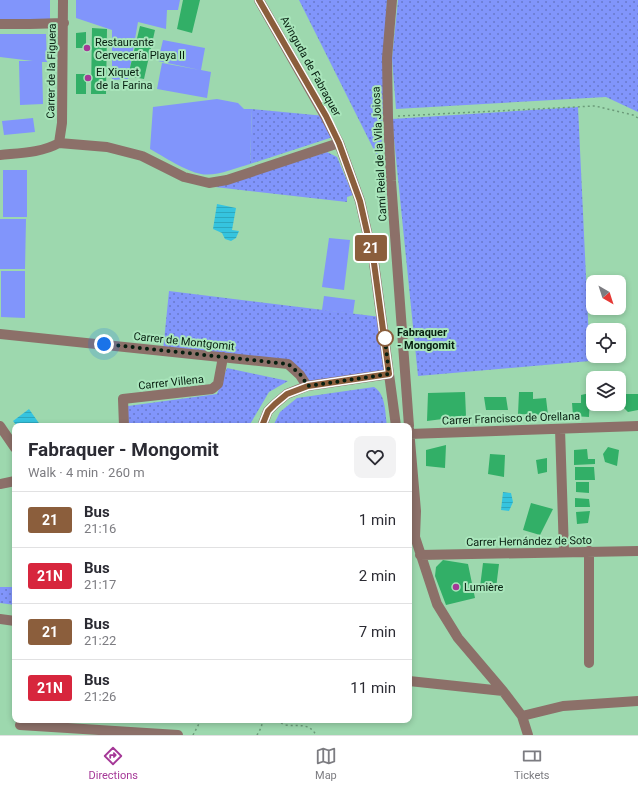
<!DOCTYPE html>
<html lang="en">
<head>
<meta charset="utf-8">
<style>
  body { margin:0; font-family:Roboto,sans-serif; background:#f2f2f3; color:#2b2b33; height:100vh; display:flex; flex-direction:column; font-size:15px; white-space:nowrap }
  * { box-sizing:border-box; margin:0 }
  p { font-size:13px; color:#7c7c81 }
  .icon { flex:none; width:22px; height:22px; fill:none; stroke:currentColor; stroke-width:2; stroke-linecap:round; stroke-linejoin:round }
  .map { position:relative; flex:1; overflow:hidden }
  .side { position:absolute; left:12px; top:423px; width:400px; height:300px; display:flex; flex-direction:column; background:#fff; border-radius:8px; box-shadow:0 2px 6px #0003 }
  .side>* { flex:none }
  .badge { padding:0 8px; border-radius:3px; font-size:14px; line-height:26px }
  .needle { width:26px; rotate:141deg }
  .buttons { position:absolute; left:586px; top:275px; display:grid; gap:8px }
  .buttons a { display:grid; place-items:center; width:40px; height:40px; border-radius:8px; background:#fff; box-shadow:0 2px 6px #0003; font-size:20px }
  .you { position:absolute; width:20px; height:20px; margin:-10px; border:3px solid #fff; border-radius:50%; background:#1a73e8; box-shadow:0 0 0 6px #1a73e833 }
  .map>.badge { position:absolute; translate:-50% -50%; box-shadow:0 0 0 2px #fff }
  .round { display:grid; place-items:center; flex:none; width:42px; height:42px; border-radius:8px; background:#f2f2f3 }
  .overview { display:flex; align-items:center; justify-content:space-between; height:68px; padding:0 16px }
  h1 { font-size:19px; font-weight:700; line-height:30px }
  ul { padding:0; list-style:none }
  li { display:flex; align-items:center; gap:12px; height:56px; padding:0 16px; border-top:1px solid #e1e1e2 }
  li div { flex:1 }
  li b { display:block; font-size:15px }
  li em { font-style:normal }
  li .badge { min-width:44px; font-weight:700; text-align:center }
  .tab-bar { display:flex; justify-content:space-around; align-items:center; height:56px; border-top:1px solid #e1e1e2; background:#fff; font-size:11px; color:#7c7c81 }
  .tab-bar a { display:grid; justify-items:center; gap:2px }
  .tab-bar .current { color:#a53897 }
  .map>svg:first-child { display:block }
</style>
</head>
<body>
<div class="map">
<svg width="638" height="735" viewBox="0 0 638 735">
  <defs>
    <pattern id="grass-dots" width="8" height="8" patternUnits="userSpaceOnUse"><rect width="8" height="8" fill="#8195fb"/><path d="M2 2h.1M6 6h.1" fill="none" stroke="#6879ca" stroke-width="1.8" stroke-linecap="round"/></pattern>
    <pattern id="water-rules" width="6" height="5" patternUnits="userSpaceOnUse"><rect width="6" height="5" fill="#35c4df"/><path d="M0 2.5h6" fill="none" stroke="#2da8be"/></pattern>
  </defs>
  <rect width="100%" height="100%" fill="#9dd8ae"/>
  <!-- grass -->
  <path fill="url(#grass-dots)" d="M299 0H387L384 58 381 164Z
    M398 0H638V112L606 97 396 109 392 58Z
    M578 107 590 361 418 376 392 119Z
    M252 109 325 116 336 136 250 164Z
    M327 152 337 157 353 195 347 197V202L215 187Z
    M169 291 381 317 389 374 307 386 288 364 163 351Z
    M227 368 288 381 269 392 249 426H126L128 406 217 394Z
    M374 387C386 394 385 413 387 426H273L280 412 297 398Z
    M0 587H15V605L0 603Z"/>
  <!-- garden -->
  <path fill="#8195fb" d="M0 0H50V20L0 19Z
    M76 0H180L178 10H167L166 29 138 22 128 79 112 80V30L76 18Z
    M0 34H46L47 62H42L43 104 20 105 19 61H33L0 57Z
    M163 40 205 48 201 70 211 72 207 98 157 89 162 63 200 70 158 61Z
    M217 99 238 103 244 109H252L250 164C236 168 215 177 201 174 186 171 164 157 150 149L153 107Z
    M33 118 35 132 4 135 2 121Z
    M3 170H27V217H3Z
    M0 219H26L25 269H0Z
    M329 238 350 240 344 290 322 287Z
    M1 271H25V318L1 317Z
    M324 296 355 300 353 314 322 310Z"/>
  <!-- water -->
  <path fill="url(#water-rules)" d="M217 204 236 208 232 230 239 231 236 238 231 241 225 239 222 233 213 229Z
    M29 409 41 426H17L13 421Z
    M503 492 511 493 513 502 509 511 501 510Z"/>
  <!-- building -->
  <path fill="#32af67" d="M183 0H200L192 33 177 29Z
    M140 26 155 30 144 79 128 76Z
    M92 28 107 29 106 94H91Z
    M86 32V48H76V33Z
    M76 74H86V94H76Z
    M465 392 466 416 427 421 428 393Z
    M519 392H533V399L546 398 548 415 518 414Z
    M590 393 589 417 573 416 572 403H581V395Z
    M619 394H638V410L628 412 619 403Z
    M484 397H506L508 410H486Z
    M446 445 445 468 426 466V450Z
    M608 447 619 450 617 466 605 462 603 454Z
    M587 449 588 459H595V464L574 465V450Z
    M490 454 505 455 504 477 488 474Z
    M547 458V472L538 474 536 460Z
    M575 467H594L595 480H575Z
    M576 482H589V493L576 492Z
    M575 498 589 499 590 507H575Z
    M531 503 553 509 540 535 523 530Z
    M590 511 588 523 577 524 576 512Z
    M443 560 468 564 475 598 446 605 435 576 436 567Z
    M483 563 499 564 496 588 480 587Z"/>
  <g fill="none" stroke-linecap="round" stroke-linejoin="round">
    <!-- path -->
    <path stroke="#6b9a79" stroke-width="1.5" stroke-dasharray="2 3" stroke-linecap="butt" d="M398 116 595 106 633 115 638 118
      M277 720C280 722 282 724 286 725 298 727 309 722 316 735
      M193 735 201 720
      M257 735 261 728 263 720"/>
    <!-- minor -->
    <path stroke="#8c7069" stroke-width="10" d="M259 0 325 116 339 143 360 201 374 263 396 426
      M392 0 387 58 388 117 391 181 409 426
      M0 24H30L64 23
      M59 143 107 147 142 156 184 177 209 183 227 180 339 143
      M59 143 62 123 63 0
      M0 155C20 153 41 153 59 143
      M0 334 288 364 300 375 307 386
      M0 426 15 448
      M124 426 123 399 212 389 218 384 223 357
      M262 426 268 411 275 404 287 394 307 386 389 374
      M409 429 416 511 415 537 437 604 458 638 503 691 522 716 528 735
      M560 429 564 552
      M409 434 638 426
      M0 484 15 481
      M589 551V663
      M420 555 638 551
      M0 619 15 621
      M409 681 503 691
      M522 716 563 706 638 701
      M20 725 178 735"/>
  </g>
  <g fill="none" stroke-linecap="round" stroke-linejoin="round">
    <defs>
      <path id="line" d="M259 0 326 116 339 143 360 201 374 263 389 374 308 386 287 394 275 404 268 411 262 426"/>
    </defs>
    <!-- line casing -->
    <use href="#line" stroke="#fff" stroke-width="9"/>
    <!-- line -->
    <use href="#line" stroke="#8b5e3c" stroke-width="6"/>
    <!-- walk -->
    <path stroke="#071f10" stroke-width="4" stroke-dasharray="0 7.2" d="M104 344 288 364 300 374 308 386 389 374 384 331 385 338"/>
  </g>
  <!-- markers -->
  <g fill="#a53897" stroke="#a9e5bb" stroke-width="1.5">
    <circle cx="87" cy="48" r="4"/>
    <circle cx="88" cy="78" r="4"/>
    <circle cx="456" cy="587" r="4"/>
  </g>
  <circle fill="#fff" stroke="#8b5e3c" stroke-width="2" cx="385" cy="338" r="8"/>
  <g text-anchor="middle" stroke-width="4" stroke-linejoin="round" paint-order="stroke">
    <!-- poi labels -->
    <g font-size="11" fill="#071f10" stroke="#a9e5bb" text-anchor="start">
      <text x="95" y="46">Restaurante<tspan x="95" dy="13">Cervecería Playa II</tspan></text>
      <text x="96" y="76">El Xiquet<tspan x="96" dy="13">de la Farina</tspan></text>
      <text x="464" y="591">Lumière</text>
    </g>
    <!-- street labels -->
    <g font-size="11" fill="#071f10" stroke="#a9e5bb">
      <text transform="translate(311 66) rotate(61)" y="4">Avinguda de Fabraquer</text>
      <text transform="translate(51 71) rotate(-89)" y="4">Carrer de la Figuera</text>
      <text transform="translate(379 154) rotate(-93)" y="4">Camí Reial de la Vila Joiosa</text>
      <text transform="translate(184 341) rotate(6)" y="4">Carrer de Montgomit</text>
      <text transform="translate(171 382) rotate(-6)" y="4">Carrer Villena</text>
      <text transform="translate(511 418) rotate(-2)" y="4">Carrer Francisco de Orellana</text>
      <text transform="translate(529 541) rotate(-1)" y="4">Carrer Hernández de Soto</text>
    </g>
    <!-- stop labels -->
    <g font-size="11" font-weight="bold" fill="#071f10" stroke="#a9e5bb" text-anchor="start">
      <text x="397" y="336">Fabraquer<tspan x="397" dy="13">- Mongomit</tspan></text>
    </g>
  </g>
</svg>
<div class="buttons">
<a><svg class="needle" viewBox="-14 -14 28 28"><path d="M0-13l5 13h-10z" fill="#e53935"/><path d="M0 13l5-13h-10z" fill="#7c7c81"/></svg></a>
<a><svg class="icon" aria-label="locate" viewBox="0 0 24 24"><circle cx="12" cy="12" r="6"/><path d="M12 2v4M12 18v4M2 12h4M18 12h4"/></svg></a>
<a><svg class="icon" aria-label="layers" viewBox="0 0 24 24"><path d="M12 4l9 5-9 5-9-5zM3 14l9 5 9-5"/></svg></a>
</div>
<div class="you" style="left:104px;top:344px"></div>
<b class="badge" style="left:371px;top:248px;background:#8b5e3c;color:#fff">21</b>
<section class="side">
<div class="overview"><div><h1>Fabraquer - Mongomit</h1><p>Walk · 4 min · 260 m</p></div><a class="round"><svg class="icon" aria-label="heart" viewBox="0 0 24 24"><path d="M12 20l-8-8c-3-5 5-10 8-4 3-6 11-1 8 4z"/></svg></a></div>
<ul>
<li><span class="badge" style="background:#8b5e3c;color:#fff">21</span><div><b>Bus</b><p>21:16</p></div><em>1 min</em></li>
<li><span class="badge" style="background:#d7263d;color:#fff">21N</span><div><b>Bus</b><p>21:17</p></div><em>2 min</em></li>
<li><span class="badge" style="background:#8b5e3c;color:#fff">21</span><div><b>Bus</b><p>21:22</p></div><em>7 min</em></li>
<li><span class="badge" style="background:#d7263d;color:#fff">21N</span><div><b>Bus</b><p>21:26</p></div><em>11 min</em></li>
</ul>
</section>
</div>
<nav class="tab-bar">
<a class="current"><svg class="icon" aria-label="directions" viewBox="0 0 24 24"><path d="M12 3l9 9-9 9-9-9zM9 14v-3h6M13 9l2 2-2 2"/></svg>Directions</a>
<a><svg class="icon" aria-label="map" viewBox="0 0 24 24"><path d="M3 6l6-2 6 2 6-2v14l-6 2-6-2-6 2zM9 4v14M15 6v14"/></svg>Map</a>
<a><svg class="icon" aria-label="tickets" viewBox="0 0 24 24"><path d="M3 7h18v10H3zM15 7v10"/></svg>Tickets</a>
</nav>
</body>
</html>
